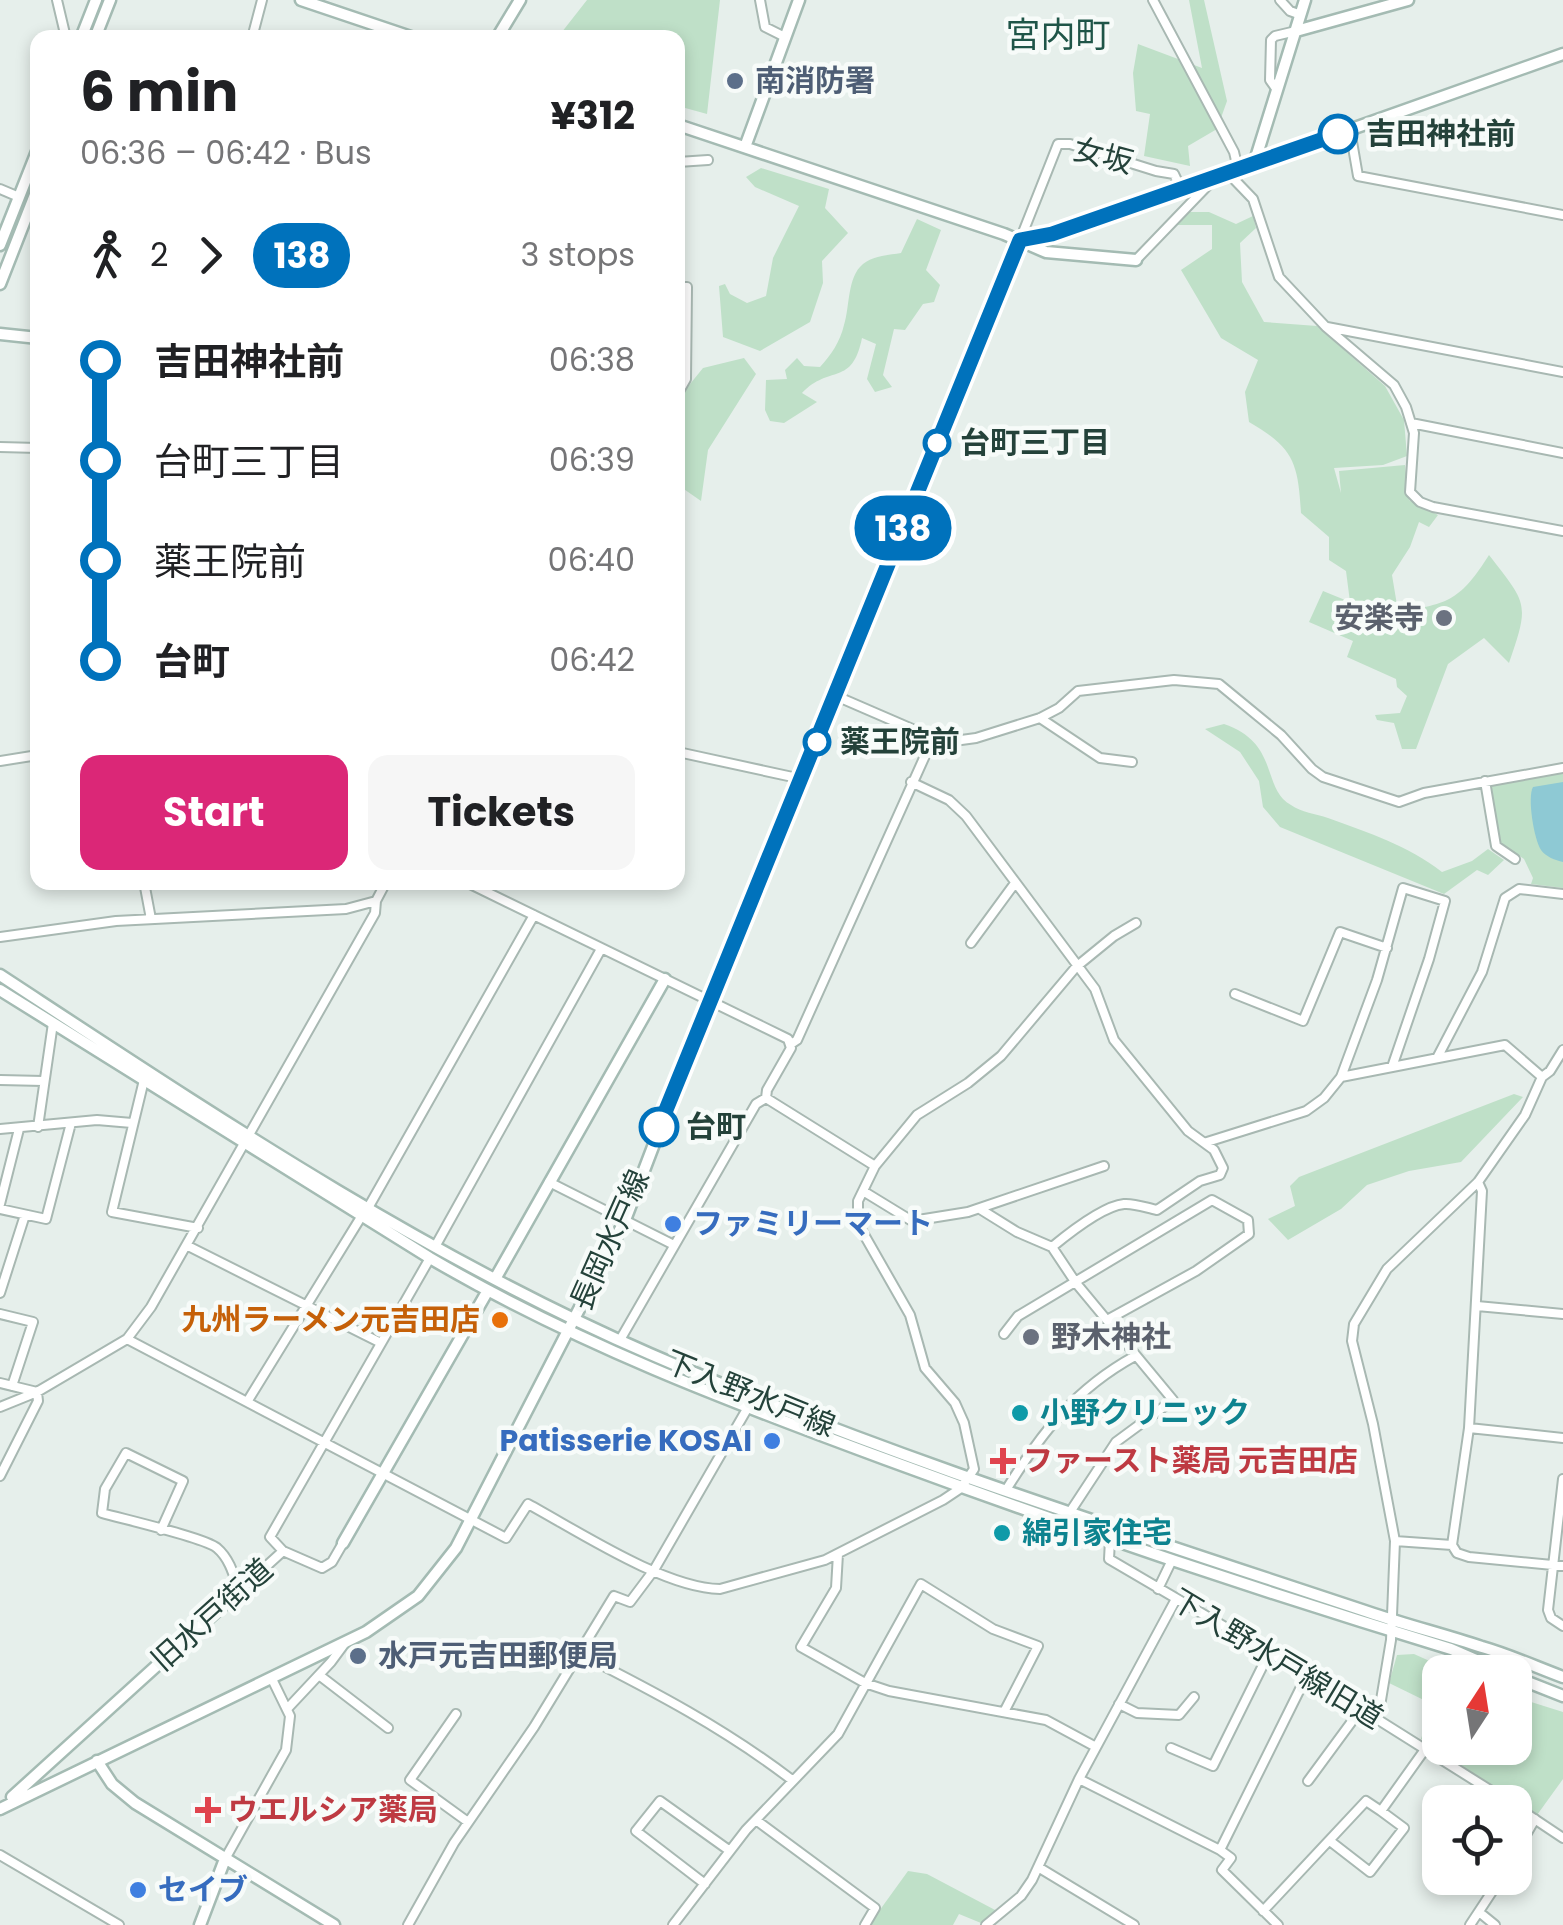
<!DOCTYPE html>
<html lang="en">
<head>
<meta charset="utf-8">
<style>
  body { margin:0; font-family:Poppins,"Noto Sans JP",sans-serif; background:#f6f6f6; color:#202124; height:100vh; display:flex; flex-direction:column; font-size:38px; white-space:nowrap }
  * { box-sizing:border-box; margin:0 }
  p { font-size:32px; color:#757577 }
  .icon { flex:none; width:55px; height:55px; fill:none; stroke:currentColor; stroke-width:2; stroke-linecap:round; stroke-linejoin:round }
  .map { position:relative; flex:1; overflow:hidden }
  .drawer { position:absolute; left:30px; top:30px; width:655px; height:860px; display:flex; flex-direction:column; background:#fff; border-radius:20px; box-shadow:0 5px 15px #0003 }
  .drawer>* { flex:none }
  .badge { padding:0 20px; border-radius:32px; font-size:35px; line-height:65px }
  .needle { width:65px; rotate:12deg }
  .tools { position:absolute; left:1422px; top:1655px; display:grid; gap:20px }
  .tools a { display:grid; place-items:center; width:110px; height:110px; border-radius:20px; background:#fff; box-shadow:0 5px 15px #0003; font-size:50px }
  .map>.badge { position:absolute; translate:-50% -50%; box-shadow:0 0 0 5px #fff }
  .legs { display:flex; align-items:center; gap:15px; height:110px; padding:0 50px; font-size:32px }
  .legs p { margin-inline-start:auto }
  .head { display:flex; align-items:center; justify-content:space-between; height:170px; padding:0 50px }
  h1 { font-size:55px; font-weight:700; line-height:75px }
  .button { display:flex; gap:20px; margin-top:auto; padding:20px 50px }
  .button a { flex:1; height:115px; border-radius:20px; background:#db2777; color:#fff; font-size:40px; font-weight:700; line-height:115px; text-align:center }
  .button a+a { background:#f6f6f6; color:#202124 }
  ul { padding:0 50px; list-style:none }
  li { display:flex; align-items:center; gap:35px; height:100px; font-size:38px }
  li i { display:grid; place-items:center; width:15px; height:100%; margin:0 12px; background:currentColor }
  li i::after { content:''; width:25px; height:25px; margin:-12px; border:8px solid; border-radius:50%; background:#fff }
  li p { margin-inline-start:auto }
  li:first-child i { background:linear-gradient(#0000 50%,currentColor 0) }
  li:last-child i { background:linear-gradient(currentColor 50%,#0000 0) }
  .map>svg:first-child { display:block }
</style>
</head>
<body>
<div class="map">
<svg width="1563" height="1925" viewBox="0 0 1563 1925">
  <rect width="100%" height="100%" fill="#e6efeb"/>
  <!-- green -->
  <path fill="#bfe0c8" d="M587 0H720L707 114 678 106V38L558 37Z
    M1189 0H1204L1227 101 1217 129 1188 146 1190 166 1144 156 1150 114 1136 111 1133 73 1138 44 1202 68Z
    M761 168 829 189 825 208 848 233 822 261 823 283 810 322 760 351 723 337 719 286 725 284 730 294 747 303 766 296 773 258 799 206 755 187 746 177Z
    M1186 212H1209L1236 224 1253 216 1256 228 1240 243 1242 282 1264 322 1317 326 1385 386 1404 420 1407 456 1383 465 1334 468 1341 493 1339 471 1405 465 1409 500 1438 515 1429 527 1419 522 1410 547 1392 575 1398 611C1449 605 1461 599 1489 555 1527 604 1530 603 1509 663L1484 638 1448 664 1416 749H1402L1394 723 1377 720 1375 715 1400 713 1407 696 1397 687 1396 679 1347 657 1353 641 1309 622 1323 591 1350 602 1346 571 1329 560V537L1301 513C1298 463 1294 448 1249 422L1245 392 1258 360 1221 338 1181 270 1212 249V225H1174Z
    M917 219 941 230 926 270 940 285 934 302 923 304 905 330 894 329 883 375 892 387 875 392 867 379 876 344 862 338C852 387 830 364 802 393L817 402 784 423 770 421 765 410 766 380 787 379 785 370 797 358 804 366 820 367C831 355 840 342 844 325 850 307 847 277 863 264 873 256 889 255 901 253Z
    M744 358 756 374 708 450 701 501 678 485V399L703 368Z
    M1224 724C1280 743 1261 788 1291 805 1301 812 1316 814 1328 818 1369 833 1407 845 1442 872L1472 861 1488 849 1504 860 1488 875 1477 870 1444 894 1280 827 1263 807 1259 781 1240 752 1205 729Z
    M1563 773V888L1531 884 1533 878 1524 859 1501 843 1491 787 1493 782Z
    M1514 1094 1523 1097 1461 1162 1409 1171 1367 1185 1341 1209 1288 1240 1268 1219 1295 1206 1290 1186 1299 1177Z
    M1414 1654 1454 1672H1440V1748H1515V1697L1563 1712V1779L1537 1815 1421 1739 1432 1704 1389 1683 1397 1655Z
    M908 1871 927 1874 997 1911 981 1923 959 1914 953 1925H869Z"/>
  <!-- water -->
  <path fill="#8ec9d4" d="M1563 782V862C1555 860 1546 857 1541 850 1534 840 1527 797 1533 787Z"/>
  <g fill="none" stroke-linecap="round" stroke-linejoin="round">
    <defs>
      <path id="street" d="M57 0 66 38
        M760 0 765 27 785 37
        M1153 0 1234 152 1238 169
        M1280 0 1290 11 1301 15
        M252 38 262 0
        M1277 90 1270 80 1271 40 1275 36 1296 31
        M1350 130 1358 176 1563 215
        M678 162 708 160
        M1228 173 1253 199 1279 277 1326 327 1394 385 1406 407 1414 433 1410 492 1420 502 1433 507 1563 531
        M0 189 19 197
        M1020 240 1058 144H1070L1156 171 1174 174 1181 189
        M1136 260 1212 181
        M678 287H687L686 379 678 393
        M1327 327 1563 372
        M1411 423 1563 453
        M0 447 38 448
        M836 696 933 738 954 741 976 738 1040 718 1059 708 1078 691 1174 680 1219 684 1281 735 1312 769 1323 777 1399 802 1424 793 1563 768
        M1040 718 1100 758 1132 762
        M678 752 802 779
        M0 761 38 755
        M1485 781 1496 846 1515 859
        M911 782 949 800 966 816 1095 989 1114 1040 1188 1131 1214 1150 1223 1168 1220 1175 1200 1181 1157 1210C1147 1208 1134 1203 1124 1204 1103 1206 1069 1233 1052 1247
        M144 882 151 919
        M0 937 116 921 346 909 376 901 386 882
        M971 943 1015 883
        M1235 994 1303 1021 1340 932 1387 948
        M791 1044 797 1040 933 738
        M1437 1058 1482 972 1505 898 1519 889 1563 894
        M1341 1077 1505 1045 1542 1077
        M0 1080 43 1081
        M144 1080 112 1212 198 1228
        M38 1127 53 1023
        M0 1129 97 1120 132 1123
        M1207 1142 1306 1111 1324 1098 1341 1077 1377 980 1403 888 1445 901 1429 959 1392 1067
        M875 1166 917 1115 968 1083 1001 1056 1076 967 1114 936 1136 923
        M549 1182 674 1245
        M863 1191 912 1221 968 1212 1104 1166
        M0 1204 19 1129
        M368 1208 534 915
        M0 1209 46 1219 71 1123
        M980 1209 1017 1232 1052 1247 1076 1283 1173 1400 1116 1442 1070 1512
        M436 1245 601 949
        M188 1246 381 1343
        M0 1293 25 1215
        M1477 1306 1563 1314
        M0 1314 33 1322 12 1386
        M1004 1334 1018 1316 1212 1200 1248 1220 1249 1234 1196 1271 1107 1320
        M127 1339 506 1538 528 1504C578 1531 664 1588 720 1589L825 1560 943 1500 961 1488 974 1469 964 1423 955 1403 925 1368 910 1315 858 1224V1201L875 1166 766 1098 767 1090 791 1048 788 1039 466 882
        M620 1340 756 1104 766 1098
        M0 1383 37 1392 38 1401 0 1476
        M247 1402 361 1217
        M0 1407 37 1392 127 1339 151 1307 375 913 376 901
        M1469 1428 1563 1438
        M1563 1479 1548 1610 1551 1618 1563 1626
        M1006 1490C1042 1432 1075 1389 1135 1356
        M161 1530 183 1481 126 1453 105 1489 102 1513C123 1519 206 1538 217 1548 230 1559 234 1576 239 1591L283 1551 322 1568 332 1562 343 1543
        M1110 1540 1109 1559 1307 1675 1509 1802
        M1395 1541 1452 1545 1457 1553 1469 1557 1563 1566
        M1452 1545 1469 1428 1482 1191 1478 1182
        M283 1551 270 1537 430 1258
        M838 1554 836 1588 801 1647 865 1683 889 1691 1046 1720 1096 1747
        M1158 1589 1172 1560
        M578 1653C655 1692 724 1728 792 1780
        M319 1675 388 1728
        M1119 1704 1137 1713 1179 1715 1194 1697
        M287 1709 331 1662 345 1643
        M456 1714 410 1780 468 1822
        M1378 1718 1391 1640 1395 1541 1373 1424 1352 1341 1354 1324 1387 1269 1478 1182 1525 1115 1542 1077 1550 1071 1563 1050
        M1171 1748 1213 1766 1269 1653
        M1079 1779 1220 1850 1307 1675
        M1308 1781 1361 1709
        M1515 1806 1563 1838
        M756 1820 875 1908 865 1925
        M1330 1841 1370 1872 1404 1828 1381 1811
        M1220 1850 1231 1858 1222 1870 1278 1925
        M1515 1854 1535 1819
        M0 1855 119 1925
        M225 1859 286 1750 290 1716 272 1679
        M1038 1867 1134 1925
        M705 1884 636 1831 660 1801 730 1851
        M1263 1911 1366 1801 1381 1811 1426 1748
        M1479 1912 1495 1925
        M408 1925 454 1843 534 1727 614 1596 630 1602 654 1570 747 1409
        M673 1925 746 1830 838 1734 921 1584 993 1629 1038 1646 1004 1712
        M986 1925 1021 1896 1032 1880 1079 1779 1176 1599
        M1470 1925 1501 1878"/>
      <path id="secondary" d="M301 0 414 38
        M1296 31 1408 0
        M81 38 96 0
        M95 38 110 0
        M497 38 520 0
        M678 125 1004 234 1046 252 1136 260
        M745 147 799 0
        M1254 164 1305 0
        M0 245 38 149
        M0 284 38 187
        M0 334 38 338
        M0 975C209 1112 420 1254 650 1354 885 1456 1131 1533 1374 1614 1410 1626 1446 1635 1482 1647 1510 1655 1536 1667 1563 1677
        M0 990 430 1258C575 1343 728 1401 885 1459 1072 1528 1260 1591 1451 1649L1504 1672
        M495 1279 665 979
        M343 1543 487 1292
        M1515 1677 1563 1696
        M97 1761 112 1784 135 1803 334 1925
        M12 1797 239 1591
        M0 1809 366 1632 418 1596 456 1548 625 1220 688 1055 1020 240 1036 239 1087 223 1563 54
        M200 1925 225 1859"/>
    </defs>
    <!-- street casing -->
    <use href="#street" stroke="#a8b8b2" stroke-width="12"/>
    <!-- secondary casing -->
    <use href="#secondary" stroke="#a4bbb3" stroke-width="15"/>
    <!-- street -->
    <use href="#street" stroke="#fff" stroke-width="8"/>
    <!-- secondary -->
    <use href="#secondary" stroke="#fff" stroke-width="10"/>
  </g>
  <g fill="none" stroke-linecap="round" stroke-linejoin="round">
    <defs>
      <path id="line-1" d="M659 1127 1020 240 1052 234 1338 134"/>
    </defs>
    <!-- line-1 casing -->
    <use href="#line-1" stroke="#fff" stroke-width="22"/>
    <!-- line-1 -->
    <use href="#line-1" stroke="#0072bc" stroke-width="15"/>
  </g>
  <!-- markers -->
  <g fill="#5c6f8a" stroke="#f7fbf9" stroke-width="4">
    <circle cx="735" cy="81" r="10"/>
    <circle cx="358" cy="1656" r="10"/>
  </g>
  <g fill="#fff" stroke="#0072bc" stroke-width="5">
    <circle cx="1338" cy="134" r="18"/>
    <circle cx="937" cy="443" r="12"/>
    <circle cx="817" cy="742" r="12"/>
    <circle cx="659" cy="1127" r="18"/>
  </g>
  <g fill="#6b7280" stroke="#f7fbf9" stroke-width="4">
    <circle cx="1444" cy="618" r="10"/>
    <circle cx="1031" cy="1337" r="10"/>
  </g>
  <g fill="#3f7fe0" stroke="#f7fbf9" stroke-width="4">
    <circle cx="673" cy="1224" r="10"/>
    <circle cx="772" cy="1441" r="10"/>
    <circle cx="138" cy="1890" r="10"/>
  </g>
  <circle fill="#e8710a" stroke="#f7fbf9" stroke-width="4" cx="500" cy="1320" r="10"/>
  <g fill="#0f9aa8" stroke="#f7fbf9" stroke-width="4">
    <circle cx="1020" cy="1413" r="10"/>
    <circle cx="1002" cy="1533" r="10"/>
  </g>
  <g fill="#e0444e" stroke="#f7fbf9" stroke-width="4">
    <path d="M998 1446h10v10h10v10h-10v10h-10v-10h-10v-10h10z"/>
    <path d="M203 1795h10v10h10v10h-10v10h-10v-10h-10v-10h10z"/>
  </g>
  <g text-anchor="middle" stroke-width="9" stroke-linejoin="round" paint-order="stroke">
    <!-- service labels -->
    <g font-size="30" font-weight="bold" fill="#4e5e75" stroke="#f7fbf9" text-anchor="start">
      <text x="755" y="91">南消防署</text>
      <text x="378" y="1666">水戸元吉田郵便局</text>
    </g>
    <!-- stop labels -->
    <g font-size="30" font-weight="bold" fill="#24423a" stroke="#f7fbf9" text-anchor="start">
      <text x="1366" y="144">吉田神社前</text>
      <text x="960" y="453">台町三丁目</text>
      <text x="840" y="752">薬王院前</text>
      <text x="686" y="1137">台町</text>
    </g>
    <!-- street labels -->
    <g font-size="30" fill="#24423a" stroke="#f7fbf9">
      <text transform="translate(1103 156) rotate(15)" y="10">女坂</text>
      <text transform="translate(610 1240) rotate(-66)" y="10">長岡水戸線</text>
      <text transform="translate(750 1394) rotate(22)" y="10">下入野水戸線</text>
      <text transform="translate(212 1615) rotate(-42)" y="10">旧水戸街道</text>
      <text transform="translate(1277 1659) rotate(31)" y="10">下入野水戸線旧道</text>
    </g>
    <!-- worship labels -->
    <g font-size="30" font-weight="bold" fill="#5b616d" stroke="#f7fbf9" text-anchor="end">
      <text x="1424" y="628">安楽寺</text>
      <text x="1051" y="1347" text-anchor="start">野木神社</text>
    </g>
    <!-- shop labels -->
    <g font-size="30" font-weight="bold" fill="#366cbe" stroke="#f7fbf9" text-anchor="start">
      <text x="693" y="1234">ファミリーマート</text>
      <text x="752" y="1451" text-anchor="end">Patisserie KOSAI</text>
      <text x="158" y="1900">セイブ</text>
    </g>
    <!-- food labels -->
    <g font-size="30" font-weight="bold" fill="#c56008" stroke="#f7fbf9" text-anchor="end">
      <text x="480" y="1330">九州ラーメン元吉田店</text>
    </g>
    <!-- culture labels -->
    <g font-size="30" font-weight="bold" fill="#0d838f" stroke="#f7fbf9" text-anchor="start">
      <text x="1040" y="1423">小野クリニック</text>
      <text x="1022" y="1543">綿引家住宅</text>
    </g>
    <!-- health labels -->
    <g font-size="30" font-weight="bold" fill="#be3a42" stroke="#f7fbf9" text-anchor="start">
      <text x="1023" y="1471">ファースト薬局 元吉田店</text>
      <text x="228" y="1820">ウエルシア薬局</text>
    </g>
    <!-- quarter labels -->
    <g font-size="35" fill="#1f5548" stroke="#f7fbf9">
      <text x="1058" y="47">宮内町</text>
    </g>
  </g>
</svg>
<div class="tools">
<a><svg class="needle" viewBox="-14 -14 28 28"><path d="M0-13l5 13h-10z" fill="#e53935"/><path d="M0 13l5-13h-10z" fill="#757577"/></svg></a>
<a><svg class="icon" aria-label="locate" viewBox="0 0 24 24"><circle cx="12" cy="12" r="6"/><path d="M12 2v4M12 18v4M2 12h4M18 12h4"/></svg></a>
</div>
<b class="badge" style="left:903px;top:528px;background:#0072bc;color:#fff">138</b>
<section class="drawer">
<div class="head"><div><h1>6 min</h1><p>06:36 – 06:42 · Bus</p></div><b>¥312</b></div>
<div class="legs"><svg class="icon" aria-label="walk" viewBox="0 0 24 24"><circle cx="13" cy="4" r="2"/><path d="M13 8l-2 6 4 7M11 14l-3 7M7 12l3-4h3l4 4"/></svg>2<svg class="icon" aria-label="forward" viewBox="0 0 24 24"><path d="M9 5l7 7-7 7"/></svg><b class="badge" style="background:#0072bc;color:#fff">138</b><p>3 stops</p></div>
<ul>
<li><i style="color:#0072bc"></i><b>吉田神社前</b><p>06:38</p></li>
<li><i style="color:#0072bc"></i><span>台町三丁目</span><p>06:39</p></li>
<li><i style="color:#0072bc"></i><span>薬王院前</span><p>06:40</p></li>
<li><i style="color:#0072bc"></i><b>台町</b><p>06:42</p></li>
</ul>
<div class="button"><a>Start</a><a>Tickets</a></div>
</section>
</div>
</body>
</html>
